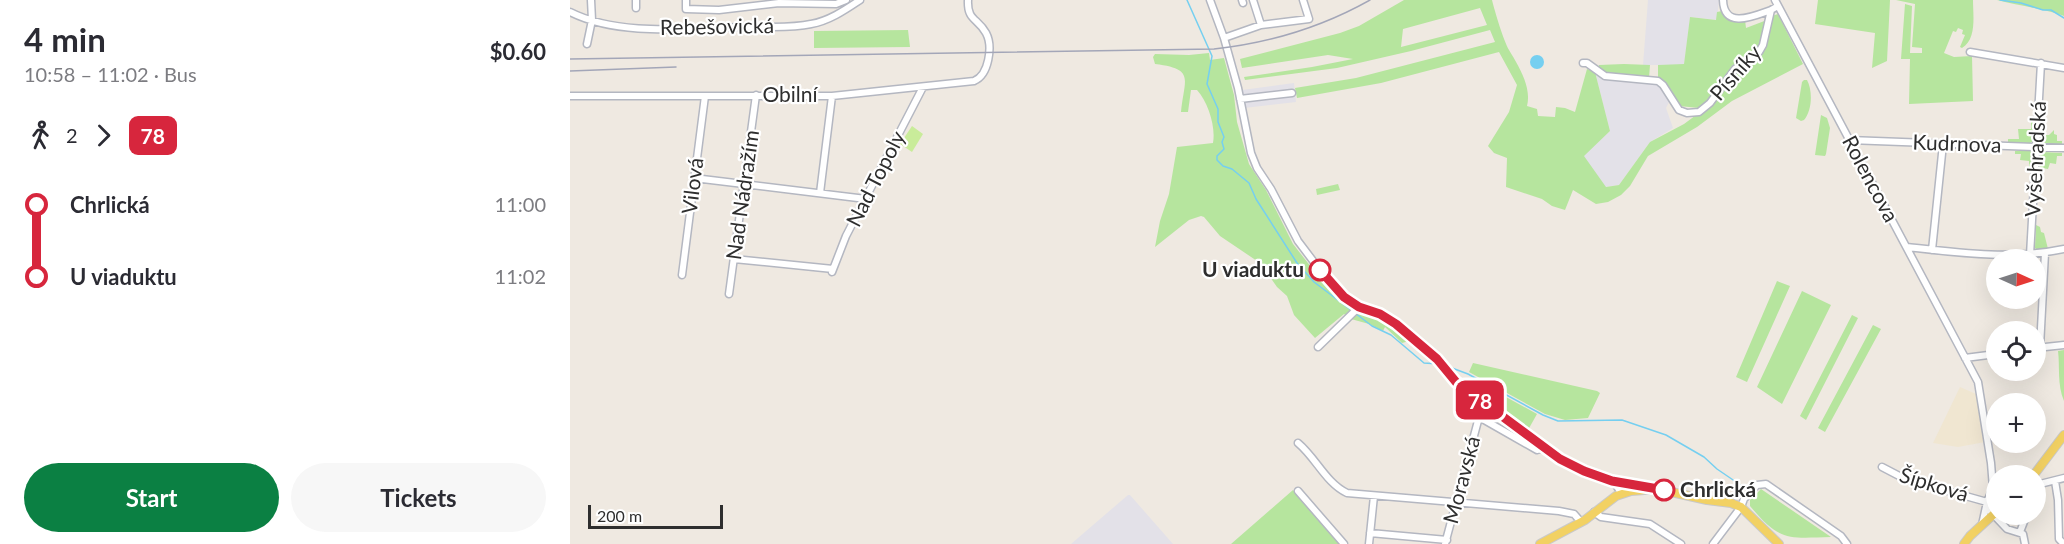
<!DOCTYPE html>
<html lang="en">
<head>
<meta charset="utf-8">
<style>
  body { margin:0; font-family:Lato,sans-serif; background:#f7f7f7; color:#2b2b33; height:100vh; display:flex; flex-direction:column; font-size:22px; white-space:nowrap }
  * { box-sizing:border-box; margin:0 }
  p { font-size:20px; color:#7c7c81 }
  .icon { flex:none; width:33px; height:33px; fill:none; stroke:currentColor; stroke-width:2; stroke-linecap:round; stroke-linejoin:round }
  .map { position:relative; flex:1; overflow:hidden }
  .side { display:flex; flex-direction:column; background:#fff; width:570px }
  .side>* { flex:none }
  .badge { padding:0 12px; border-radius:9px; font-size:21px; line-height:39px }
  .needle { width:39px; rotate:93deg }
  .controls { position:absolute; left:1416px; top:249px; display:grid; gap:12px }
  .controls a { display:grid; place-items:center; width:60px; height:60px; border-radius:50%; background:#fff; box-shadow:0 6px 24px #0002; font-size:30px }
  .scale { position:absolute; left:18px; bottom:15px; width:135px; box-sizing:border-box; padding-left:6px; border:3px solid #2e2e2e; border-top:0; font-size:16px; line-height:21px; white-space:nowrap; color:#2e2e2e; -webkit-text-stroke:4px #fff; paint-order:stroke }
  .map>.badge { position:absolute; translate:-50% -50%; box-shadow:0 0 0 3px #fff }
  .legs { display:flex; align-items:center; gap:9px; height:66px; padding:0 24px; font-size:20px }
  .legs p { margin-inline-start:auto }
  .summary { display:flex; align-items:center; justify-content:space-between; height:102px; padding:0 24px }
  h1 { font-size:33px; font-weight:700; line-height:45px }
  .button { display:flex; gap:12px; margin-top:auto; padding:12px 24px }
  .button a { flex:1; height:69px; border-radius:36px; background:#0b8043; color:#fff; font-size:24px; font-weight:700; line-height:69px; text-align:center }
  .button a+a { background:#f7f7f7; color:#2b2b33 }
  ul { padding:0 24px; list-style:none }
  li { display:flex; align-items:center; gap:21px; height:72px; font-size:22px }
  li i { display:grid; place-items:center; width:9px; height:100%; margin:0 8px; background:currentColor }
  li i::after { content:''; width:15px; height:15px; margin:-8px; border:4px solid; border-radius:50%; background:#fff }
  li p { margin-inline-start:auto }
  li:first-child i { background:linear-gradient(#0000 50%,currentColor 0) }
  li:last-child i { background:linear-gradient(currentColor 50%,#0000 0) }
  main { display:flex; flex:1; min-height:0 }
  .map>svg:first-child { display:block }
</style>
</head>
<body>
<main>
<section class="side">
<div class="summary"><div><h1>4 min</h1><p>10:58 – 11:02 · Bus</p></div><b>$0.60</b></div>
<div class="legs"><svg class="icon" aria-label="walk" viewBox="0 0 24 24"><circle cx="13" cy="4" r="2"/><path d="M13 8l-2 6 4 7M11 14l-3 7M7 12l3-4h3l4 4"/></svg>2<svg class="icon" aria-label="forward" viewBox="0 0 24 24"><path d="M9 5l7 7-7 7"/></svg><b class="badge" style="background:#d7263d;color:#fff">78</b></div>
<ul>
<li><i style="color:#d7263d"></i><b>Chrlická</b><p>11:00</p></li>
<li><i style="color:#d7263d"></i><b>U viaduktu</b><p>11:02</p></li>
</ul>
<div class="button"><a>Start</a><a>Tickets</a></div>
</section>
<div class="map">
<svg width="1494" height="544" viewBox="0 0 1494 544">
  <rect width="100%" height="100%" fill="#efe9e1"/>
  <!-- industrial -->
  <path fill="#e3e1e8" d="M1078 0H1149L1147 20 1120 17 1114 65H1073Z
    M1025 72 1087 83 1099 102 1096 108 1103 128 1080 142 1049 185 1035 187 1013 156 1040 131Z
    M724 83 726 102 674 108 672 90Z
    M560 495 603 544H501L558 495Z"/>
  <!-- education -->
  <path fill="#f0e6d1" d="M1390 387 1406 394 1415 442 1388 447 1363 443Z"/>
  <!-- green -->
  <path fill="#b6e59e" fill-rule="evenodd" d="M834 0H922C925 12 933 39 939 50 948 65 962 87 957 106L967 109 968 116 985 117 986 107 995 108 1005 112 1017 69 1025 72 1040 131 1014 156 1036 187 1049 185 1080 142 1114 124 1141 104 1169 70 1190 54 1202 16 1208 14 1233 64 1162 101 1127 127 1078 156 1060 186 1051 195 1038 202 1026 204 1003 190 995 210 982 206 972 199 936 187 937 158 924 153 918 146 939 112 947 85 929 52 811 83 727 98 725 88 786 78 925 42 920 30 841 51 767 68 675 80 674 77 742 67 783 59 758 55 672 68 670 59 770 33 789 26ZM910 8 917 25 831 47 833 29Z
    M1248 0H1320L1317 61 1302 68 1305 33 1245 24Z
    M1326 0H1403C1403 15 1407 39 1392 48L1390 47 1395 35 1392 34 1393 30 1388 28 1386 32 1383 31 1374 53 1384 57 1402 56 1403 101 1339 104 1340 59H1331L1335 4 1342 6 1340 53H1352V48L1342 47 1345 4Z
    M1427 0H1494V16C1473 8 1449 6 1427 0Z
    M1152 11 1175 20 1176 28 1197 20 1191 44 1188 49 1163 68 1142 97 1129 108 1109 106 1088 78V65L1114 64 1120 17 1146 20 1147 12Z
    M338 30 340 47 244 48V31Z
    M639 53 640 60 654 58 664 95 667 122 679 164 696 190 723 244 756 286 779 304 824 328 839 341 832 343 815 327 813 331 799 324 781 319 774 314 745 338 724 315 717 296 707 287 690 263 650 236 634 217 631 216 619 220 585 247 590 221 599 194 607 147 643 143C646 127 638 102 627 90H621L618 112H611C614 79 626 69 585 64L583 57 585 54 619 55Z
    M1054 64 1080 65 1079 78 1034 74 1028 70 1029 65Z
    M1234 80H1237C1243 91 1242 111 1234 120L1231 121 1226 118 1232 82Z
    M1251 115 1257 118 1260 128 1256 154 1255 156 1245 155Z
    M1461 121H1465L1464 141 1460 143H1438V139H1449L1448 129H1461Z
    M1471 127H1474V132L1476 135H1479L1484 130V134L1487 135V141H1492V145L1473 144 1470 140Z
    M1445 151H1460L1463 155 1462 168H1459V161L1450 160 1451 154H1445Z
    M1473 152 1492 153V156H1487L1486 164 1480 163 1478 169 1472 168V174H1469L1470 155Z
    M768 184 770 190 747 195 746 189Z
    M1466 225 1470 227 1471 232 1474 233 1478 249 1468 250 1465 248Z
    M1207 281 1220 286 1177 382 1166 377Z
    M1232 291 1261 305 1212 404 1187 387Z
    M1282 315 1288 318 1236 420 1230 416Z
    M1303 325 1311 329 1255 432 1248 428Z
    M1494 350V401C1487 385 1490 366 1488 351Z
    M903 363 1027 391 1030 393 1018 418 995 420 975 414 899 372Z
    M916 386 967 414 958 430 911 395Z
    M1191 489 1261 537C1218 538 1210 542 1180 506V500Z
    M723 490 770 544H661Z"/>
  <!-- pitch -->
  <path fill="#c9ec9a" d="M342 126 353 134 342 152 330 144Z"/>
  <!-- water -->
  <path fill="#75cff0" d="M960 62a7 7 0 1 1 14 0a7 7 0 1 1-14 0Z"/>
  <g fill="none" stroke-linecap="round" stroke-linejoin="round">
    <!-- stream -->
    <path stroke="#75cff0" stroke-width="1.5" d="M617 0 642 56 637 84 648 109V122L654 137 652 142 654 149 647 156V160L653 166 662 169 679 183 686 199 727 263 744 282 781 310
      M1430 0 1451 3 1473 10H1481L1494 18
      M785 313 802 326 821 335 854 363 869 364
      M874 365 898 374 973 415 988 421 1052 420 1096 435 1134 457 1147 469 1169 484 1172 488"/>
    <defs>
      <path id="minor" d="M66 0V8
        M116 0V9L149 10 209 3 266 4 276 0
        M640 0 654 38 668 88 681 153 687 168 701 189 728 241 759 282 774 297 789 307 810 314 826 324 867 359 886 382 979 451 1009 469 1044 482 1051 493
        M672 0 673 3
        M683 0 691 25
        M1153 0C1154 30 1184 16 1201 10
        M1205 0 1408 382 1421 463 1423 488 1417 502 1412 525
        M0 12C49 37 119 28 172 27 195 26 219 29 241 24 259 21 275 10 290 0
        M654 38 691 25 739 19 733 0
        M17 44 22 20 21 0
        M1400 52 1494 68
        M1013 63H1017L1035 76 1088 81 1093 85 1109 110 1117 113 1129 112 1140 103 1165 69 1189 52 1193 45 1201 10 1208 6
        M0 96H262L404 81C419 75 423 46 416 33 408 18 397 21 398 0
        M670 99 722 93
        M1279 140 1494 148
        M124 178 296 199
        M250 193 262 96
        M1337 247C1390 253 1442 260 1494 249
        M1362 250 1373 144
        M1460 255 1471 63
        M164 259 263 269
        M262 272 276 236 353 87
        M112 275 135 96
        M159 294 186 95
        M748 347 789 307
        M1470 347 1475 253
        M1466 348 1494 345
        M1395 358 1426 354
        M728 443C746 458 756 483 777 493L989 511 1004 514 1011 522
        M1312 467 1335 479 1417 502
        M1043 481 1080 489
        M1485 481 1488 500 1489 539 1494 544
        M1466 485 1494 478
        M728 491 774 544
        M1417 503 1418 509 1437 529 1453 534 1455 544
        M1024 512 1031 517 1080 524 1111 544
        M1450 532 1457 514
        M800 533 877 540
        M799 544 804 496
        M875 544 909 417 967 450 974 448
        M1143 544 1171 507 1174 499 1187 485 1196 484 1271 536 1277 544"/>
      <path id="major" d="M1463 476 1494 435
        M970 544 1015 520 1046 496 1061 491 1088 489 1137 500 1161 503 1171 507 1209 544
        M1394 544 1400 536 1426 512"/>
    </defs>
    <!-- minor casing -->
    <use href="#minor" stroke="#b4b7c1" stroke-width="9"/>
    <!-- major casing -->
    <use href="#major" stroke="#c9c9c9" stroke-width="10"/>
    <!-- minor -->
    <use href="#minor" stroke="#fff" stroke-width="6"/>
    <!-- major -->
    <use href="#major" stroke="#f2d163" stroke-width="8"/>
    <!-- rail -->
    <path stroke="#a3a6b8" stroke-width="1.5" d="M0 59 644 49C699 43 752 27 800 0
      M0 71 106 67"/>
  </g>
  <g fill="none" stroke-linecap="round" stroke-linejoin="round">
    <defs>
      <path id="line-1" d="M750 270 774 297 789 307 810 314 826 324 867 359 886 382 990 459 1014 471 1042 481 1094 490"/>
    </defs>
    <!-- line-1 casing -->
    <use href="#line-1" stroke="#fff" stroke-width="14"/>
    <!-- line-1 -->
    <use href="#line-1" stroke="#d7263d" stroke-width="9"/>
  </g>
  <!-- markers -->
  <g fill="#fff" stroke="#d7263d" stroke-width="3">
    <circle cx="750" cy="270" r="10"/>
    <circle cx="1094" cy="490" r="10"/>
  </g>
  <g text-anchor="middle" stroke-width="4.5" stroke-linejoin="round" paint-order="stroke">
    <!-- street labels -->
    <g font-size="21" fill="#2e2e2e" stroke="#fff">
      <text transform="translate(147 27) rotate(-1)" y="7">Rebešovická</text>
      <text transform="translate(1166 73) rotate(-49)" y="7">Písníky</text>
      <text x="220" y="102">Obilní</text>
      <text transform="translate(1387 144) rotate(2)" y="7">Kudrnova</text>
      <text transform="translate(1466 159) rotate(-87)" y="7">Vyšehradská</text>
      <text transform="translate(306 179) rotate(-63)" y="7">Nad Topoly</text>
      <text transform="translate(1300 179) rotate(62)" y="7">Rolencova</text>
      <text transform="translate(123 186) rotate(-83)" y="7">Vilová</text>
      <text transform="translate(173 195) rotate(-82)" y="7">Nad Nádražím</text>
      <text transform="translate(892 480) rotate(-75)" y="7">Moravská</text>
      <text transform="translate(1364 485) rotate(17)" y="7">Šípková</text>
    </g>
    <!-- stop labels -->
    <g font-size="21" font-weight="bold" fill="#2e2e2e" stroke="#fff" text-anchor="end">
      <text x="734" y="277">U viaduktu</text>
      <text x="1110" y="497" text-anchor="start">Chrlická</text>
    </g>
  </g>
</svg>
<div class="controls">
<a><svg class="needle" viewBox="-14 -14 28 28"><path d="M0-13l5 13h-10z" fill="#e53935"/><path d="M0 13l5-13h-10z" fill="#7c7c81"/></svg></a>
<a><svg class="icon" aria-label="locate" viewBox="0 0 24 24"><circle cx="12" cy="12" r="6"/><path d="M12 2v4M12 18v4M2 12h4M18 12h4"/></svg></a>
<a>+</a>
<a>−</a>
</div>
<div class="scale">200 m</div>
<b class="badge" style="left:910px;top:400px;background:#d7263d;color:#fff">78</b>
</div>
</main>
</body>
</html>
